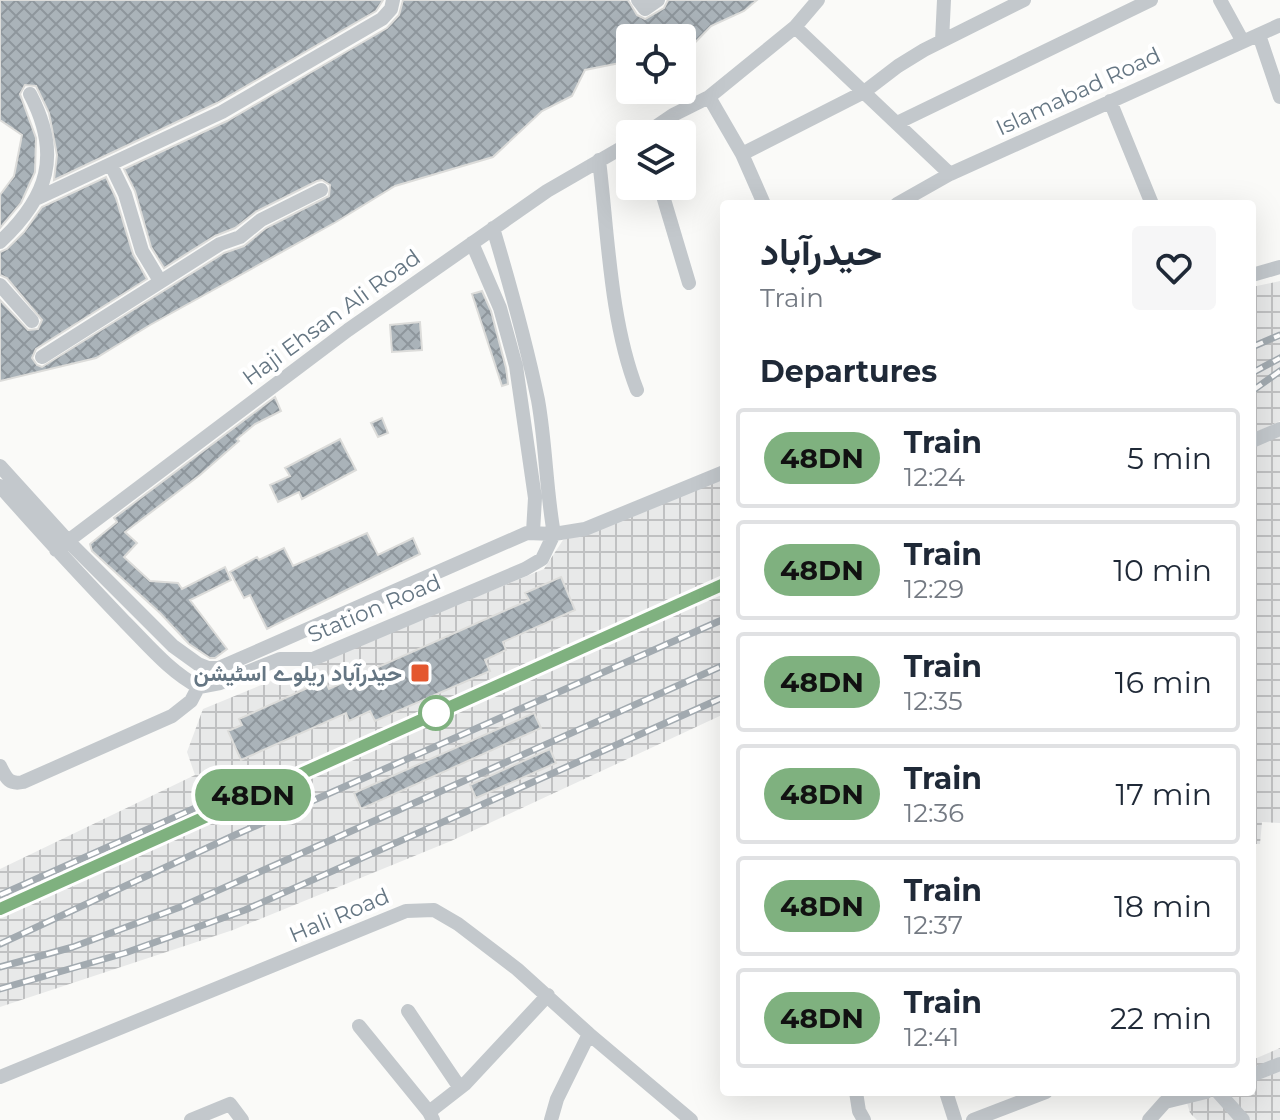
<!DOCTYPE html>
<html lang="en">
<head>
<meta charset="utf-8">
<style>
  body { margin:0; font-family:Montserrat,Vazirmatn,sans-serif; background:#f6f6f7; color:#1f2937; height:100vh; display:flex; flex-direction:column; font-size:30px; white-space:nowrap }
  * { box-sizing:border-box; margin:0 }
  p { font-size:26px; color:#747a83 }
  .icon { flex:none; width:44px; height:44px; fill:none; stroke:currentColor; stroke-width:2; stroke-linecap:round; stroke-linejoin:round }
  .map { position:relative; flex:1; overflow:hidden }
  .sheet { position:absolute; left:720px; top:200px; width:536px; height:896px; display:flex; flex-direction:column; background:#fff; border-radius:8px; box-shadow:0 8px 32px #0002 }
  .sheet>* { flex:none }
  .badge { padding:0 16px; border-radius:26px; font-size:28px; line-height:52px }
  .fabs { position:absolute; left:616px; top:24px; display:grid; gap:16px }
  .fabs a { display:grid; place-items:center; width:80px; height:80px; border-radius:8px; background:#fff; box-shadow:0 8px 32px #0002; font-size:40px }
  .map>.badge { position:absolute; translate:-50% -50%; box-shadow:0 0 0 4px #fff }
  h2 { padding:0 40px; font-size:30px; line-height:72px }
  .round { display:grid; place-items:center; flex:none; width:84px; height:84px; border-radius:8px; background:#f6f6f7 }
  .headline { display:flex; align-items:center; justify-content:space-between; height:136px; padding:0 40px }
  h1 { font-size:38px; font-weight:700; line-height:60px }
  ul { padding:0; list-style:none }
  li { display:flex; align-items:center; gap:24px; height:100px; margin:0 16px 12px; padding:0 24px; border:4px solid #e0e1e3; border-radius:8px }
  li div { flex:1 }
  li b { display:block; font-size:30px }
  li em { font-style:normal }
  li .badge { min-width:88px; font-weight:700; text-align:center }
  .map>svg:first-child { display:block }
</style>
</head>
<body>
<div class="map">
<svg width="1280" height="1120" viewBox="0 0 1280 1120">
  <defs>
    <pattern id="industrial-grid" width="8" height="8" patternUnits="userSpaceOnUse" patternTransform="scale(2)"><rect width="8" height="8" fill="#e8e9e9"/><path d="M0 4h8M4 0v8" fill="none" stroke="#c0c1c2"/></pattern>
    <pattern id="building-cross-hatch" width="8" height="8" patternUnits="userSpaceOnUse" patternTransform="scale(2)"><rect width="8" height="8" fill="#aab3b9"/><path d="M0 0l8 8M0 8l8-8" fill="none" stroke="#8e969c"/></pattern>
  </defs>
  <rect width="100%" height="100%" fill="#fafaf8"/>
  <!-- industrial -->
  <path fill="url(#industrial-grid)" d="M1280 281V421L1252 434V287Z
    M1280 429V823L1262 822 1260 844H1252V441Z
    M724 479V714L451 841 233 930 0 1007V869L195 775 187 752 203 709 544 569 563 540Z
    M1280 1048V1120H1197L1190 1113 1184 1092H1252V1060Z"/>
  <!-- building -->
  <path fill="url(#building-cross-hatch)" stroke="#dcdcda" stroke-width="2" d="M0 0H383L376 11 217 103 54 180 57 155 49 113 36 86 25 85 20 94 36 138 35 172 21 203 0 228V195L14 176 22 135 0 120Z
    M403 0H628L637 15 645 19 664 8 668 0H757L744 11 711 26 682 56V38H630V61L585 70 572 96 542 111 493 157 395 186 336 222 150 325 96 358 0 381V300L28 330 38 329 42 320 7 278 0 275V252L7 249 24 232 42 207 106 177 116 198 133 254 147 279 36 349 32 358 37 365 42 367 224 253 244 246 266 228 329 196 330 185 322 180 317 181 257 211 235 228 215 236 164 268 151 247 135 191 124 169 227 121 387 28 399 15Z
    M482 291 491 311 506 368 508 384 502 386 472 294Z
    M420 322 422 350 392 352 390 325Z
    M275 397 281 411 255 424 237 439 239 441 200 475 125 532 137 543 124 557 150 581 178 583 182 589 225 567 231 580 190 600 227 649 215 658H210L189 644 160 613 92 551 90 544 117 522 114 518Z
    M382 418 388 433 378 437 371 423Z
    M340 439 356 470 302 499 299 492 278 502 270 485 290 476 285 468Z
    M367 533 378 555 413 538 420 554 267 629 250 595 244 598 230 572 257 557 259 560 284 548 293 566Z
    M561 577 575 610 503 642 506 650 485 660 490 671 375 721 370 711 349 721 346 713 241 760 228 731 242 725 239 719 325 680 329 689 529 600 525 593Z
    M534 713 541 728 361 809 354 793Z
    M550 749 556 763 476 798 470 785Z"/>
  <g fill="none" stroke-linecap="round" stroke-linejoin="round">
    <!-- minor -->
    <path stroke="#c3c8cc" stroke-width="14" d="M638 0 645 9 658 0
      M1220 0 1242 40
      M795 27 950 174
      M1259 35 1280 97
      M942 41 944 0
      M709 97 742 154 764 204
      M1110 101 1152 204
      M897 123 1151 0
      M645 134 673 115 709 97 795 27 818 0
      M742 154 864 92 898 66 924 50 1024 0
      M599 160C608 234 610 321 637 390
      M111 165 125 194 142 251 160 281
      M660 186 689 283
      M38 198 222 112 382 19 391 9 393 0
      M897 204 950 174 1280 25
      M493 228C510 285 526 342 538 400 546 445 546 490 554 534
      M0 242C48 197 62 155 30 94
      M472 243 500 308 516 366 535 498 533 532
      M1252 275 1280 267
      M0 285 32 321
      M42 357 220 244 240 237 261 220 321 190
      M1252 441 1280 429
      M0 466 69 542 173 646 198 664 208 668H219L527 533 554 534 585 529 724 472
      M0 486C41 533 82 577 125 622 148 645 170 672 199 687L220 683 280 659H313L525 569 542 559 554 534
      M56 550 348 330 547 191 630 143
      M0 766C6 778 9 785 23 782L172 716 191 701 202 680
      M408 1011 460 1088
      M359 1026 429 1112
      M1252 1075 1280 1064
      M0 1077 406 911 434 910 458 924 517 969 589 1034 691 1120
      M856 1092 859 1111 864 1120
      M946 1092 955 1120
      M1218 1092 1243 1120
      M191 1120 230 1104 242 1120
      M433 1120 429 1112 465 1084 548 995
      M551 1120 557 1099 589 1034
      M973 1120 1046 1092
      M1149 1120 1165 1102 1206 1092"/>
    <defs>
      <path id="rail" d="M1252 347 1280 335
        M1252 373 1280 358
        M1252 391 1280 371
        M0 895 220 797
        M0 909 724 584
        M0 944 235 835 724 619
        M0 967 73 947 183 906 724 665
        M0 989 125 953 245 910 724 697"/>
    </defs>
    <!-- rail casing -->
    <use href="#rail" stroke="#a2aab0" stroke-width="7"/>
    <!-- rail -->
    <use href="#rail" stroke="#fff" stroke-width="4" stroke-dasharray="12" stroke-linecap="butt"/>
  </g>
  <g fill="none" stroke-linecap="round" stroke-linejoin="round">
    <defs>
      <path id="line" d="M0 909 724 584"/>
    </defs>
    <!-- line casing -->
    <use href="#line" stroke="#fff" stroke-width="18"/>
    <!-- line -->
    <use href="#line" stroke="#7fb17f" stroke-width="12"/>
  </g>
  <!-- markers -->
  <rect fill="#e4572e" stroke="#fff" stroke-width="3" x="410" y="663" width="20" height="20" rx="4"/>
  <circle fill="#fff" stroke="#7fb17f" stroke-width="4" cx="436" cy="713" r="16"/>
  <g text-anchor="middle" stroke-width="8" stroke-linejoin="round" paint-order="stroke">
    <!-- street labels -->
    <g font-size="22" fill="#657683" stroke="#fff">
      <text transform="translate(1078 91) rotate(-25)" y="8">Islamabad Road</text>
      <text transform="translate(331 317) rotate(-36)" y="8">Haji Ehsan Ali Road</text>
      <text transform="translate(374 608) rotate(-23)" y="8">Station Road</text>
      <text transform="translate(339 915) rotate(-23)" y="8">Hali Road</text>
    </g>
    <!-- poi labels -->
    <g font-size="22" font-weight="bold" fill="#657683" stroke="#fff" text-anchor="end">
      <text x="402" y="681">حیدرآباد ریلوے اسٹیشن</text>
    </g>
  </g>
</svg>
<div class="fabs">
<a><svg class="icon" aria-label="locate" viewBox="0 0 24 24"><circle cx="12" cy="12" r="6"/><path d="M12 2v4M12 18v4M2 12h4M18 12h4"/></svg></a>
<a><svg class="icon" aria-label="layers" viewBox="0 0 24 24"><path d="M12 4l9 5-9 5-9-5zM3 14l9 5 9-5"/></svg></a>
</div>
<b class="badge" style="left:253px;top:795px;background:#7fb17f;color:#111">48DN</b>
<section class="sheet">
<div class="headline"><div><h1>حیدرآباد</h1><p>Train</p></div><a class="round"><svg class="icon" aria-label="heart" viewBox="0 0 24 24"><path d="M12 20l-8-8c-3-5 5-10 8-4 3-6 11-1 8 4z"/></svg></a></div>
<h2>Departures</h2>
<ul>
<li><span class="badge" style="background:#7fb17f;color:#111">48DN</span><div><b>Train</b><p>12:24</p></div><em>5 min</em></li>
<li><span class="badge" style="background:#7fb17f;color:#111">48DN</span><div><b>Train</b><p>12:29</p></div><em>10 min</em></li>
<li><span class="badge" style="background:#7fb17f;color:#111">48DN</span><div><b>Train</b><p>12:35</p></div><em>16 min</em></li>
<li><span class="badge" style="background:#7fb17f;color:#111">48DN</span><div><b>Train</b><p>12:36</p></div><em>17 min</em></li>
<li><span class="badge" style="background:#7fb17f;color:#111">48DN</span><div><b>Train</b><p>12:37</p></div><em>18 min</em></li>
<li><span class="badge" style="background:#7fb17f;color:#111">48DN</span><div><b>Train</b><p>12:41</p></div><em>22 min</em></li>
</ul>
</section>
</div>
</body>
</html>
